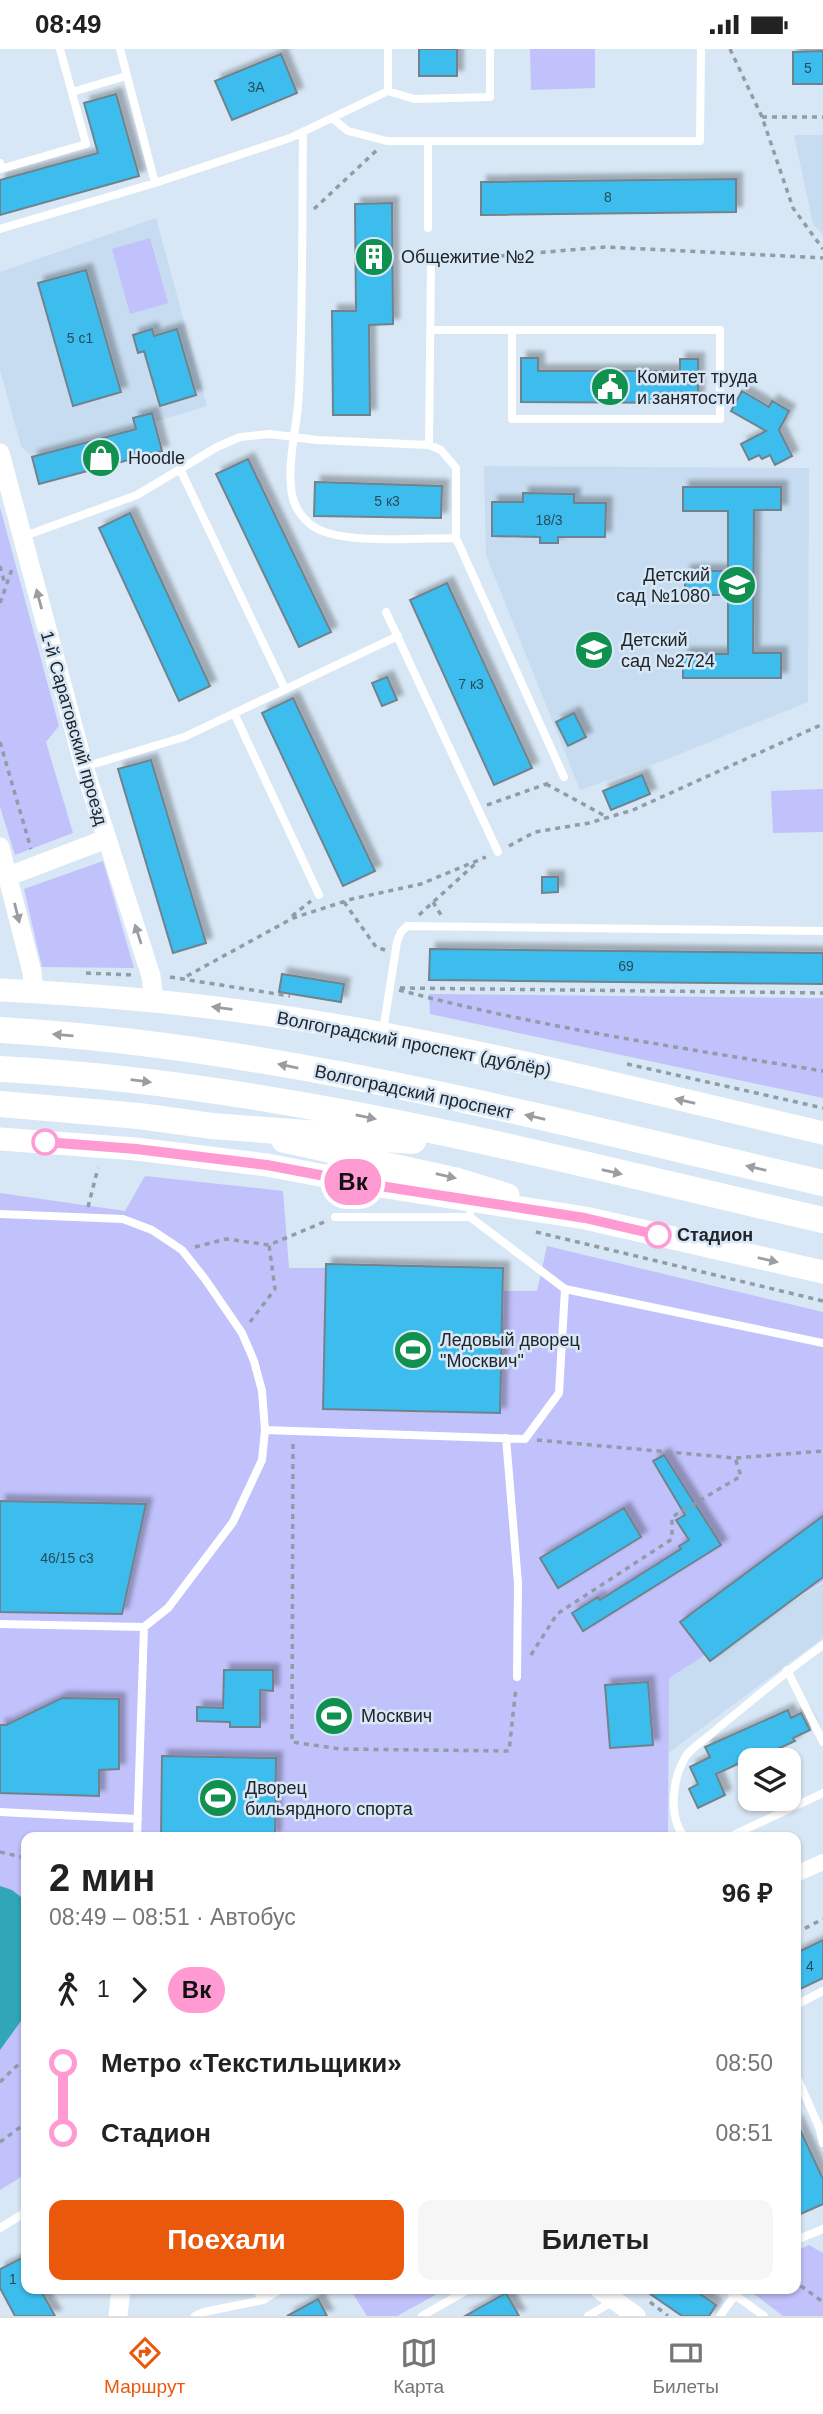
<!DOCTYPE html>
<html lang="ru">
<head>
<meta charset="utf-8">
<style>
  body { margin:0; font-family:Helvetica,sans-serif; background:#f6f6f6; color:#222; height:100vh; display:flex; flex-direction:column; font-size:26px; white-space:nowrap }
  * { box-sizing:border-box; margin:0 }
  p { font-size:23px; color:#767676 }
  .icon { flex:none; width:38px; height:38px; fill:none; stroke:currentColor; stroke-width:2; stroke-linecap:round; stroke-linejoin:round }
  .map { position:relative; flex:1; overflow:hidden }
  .sheet { position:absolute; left:21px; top:1783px; width:780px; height:462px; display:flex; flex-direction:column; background:#fff; border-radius:14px; box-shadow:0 2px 5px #0004 }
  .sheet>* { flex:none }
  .badge { padding:0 14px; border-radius:23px; font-size:24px; line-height:46px }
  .controls { position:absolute; left:738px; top:1699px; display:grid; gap:14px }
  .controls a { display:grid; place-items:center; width:63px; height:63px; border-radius:14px; background:#fff; box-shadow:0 2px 5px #0004; font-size:35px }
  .map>.badge { position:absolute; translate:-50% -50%; box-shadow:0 0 0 4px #fff }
  .legs { display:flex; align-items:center; gap:10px; height:77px; padding:0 28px; font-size:23px }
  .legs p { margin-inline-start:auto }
  .headline { display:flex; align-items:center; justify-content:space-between; height:119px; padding:0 28px }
  h1 { font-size:38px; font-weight:700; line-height:52px }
  .cta { display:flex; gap:14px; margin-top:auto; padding:14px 28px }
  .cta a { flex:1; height:80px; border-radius:14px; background:#ea580c; color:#fff; font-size:28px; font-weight:700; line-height:80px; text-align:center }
  .cta a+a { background:#f6f6f6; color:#222 }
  ul { padding:0 28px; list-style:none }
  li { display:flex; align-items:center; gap:24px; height:70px; font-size:26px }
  li i { display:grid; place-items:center; width:10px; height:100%; margin:0 9px; background:currentColor }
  li i::after { content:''; width:18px; height:18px; margin:-9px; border:5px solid; border-radius:50%; background:#fff }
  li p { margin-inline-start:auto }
  li:first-child i { background:linear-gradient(#0000 50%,currentColor 0) }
  li:last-child i { background:linear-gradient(currentColor 50%,#0000 0) }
  .status { display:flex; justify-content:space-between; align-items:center; height:49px; padding:0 35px; background:#fff; direction:ltr }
  .status svg { height:19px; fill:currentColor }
  .tab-bar { display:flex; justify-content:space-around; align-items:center; height:98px; border-top:2px solid #e0e0e0; background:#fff; font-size:19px; color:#767676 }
  .tab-bar a { display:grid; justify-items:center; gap:4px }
  .tab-bar .active { color:#ea580c }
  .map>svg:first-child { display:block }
</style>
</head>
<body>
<div class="status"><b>08:49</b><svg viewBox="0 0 49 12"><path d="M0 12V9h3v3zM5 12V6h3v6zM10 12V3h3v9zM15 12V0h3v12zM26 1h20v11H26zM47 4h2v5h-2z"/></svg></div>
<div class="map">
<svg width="823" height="2267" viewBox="0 0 823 2267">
  <defs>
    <filter id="shadow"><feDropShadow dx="6" dy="-6" stdDeviation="2" flood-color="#0004"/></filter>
  </defs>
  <rect width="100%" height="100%" fill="#d8e7f5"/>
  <!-- built -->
  <path fill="#c7dcf0" d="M794 86H823V186L813 175Z
    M156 169 207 357 154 373 152 364 133 369 136 380 32 408 21 397 0 321V223Z
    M484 417 809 419 808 653 665 711 580 741 486 506Z
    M823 1534V1589L667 1705 669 1629Z"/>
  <!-- green -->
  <path fill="#c1c1fb" d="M530 0H595V39L531 41Z
    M150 189 168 254 130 265 112 200Z
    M0 458 59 677 46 693 73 784 15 806 0 758Z
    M823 740V783L773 784 771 742Z
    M103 812 134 919 42 918 24 840Z
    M429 945 823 949V1049L430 965Z
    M145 1127 283 1142 289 1219H325L326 1215 503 1219V1242H537L547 1197 823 1263V1532L669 1629 668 1788H26V2125L0 2141V1144L125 1162Z
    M809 2196 823 2204V2267H783L750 2242 751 2240H796V2202Z
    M350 2240H446L397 2267H367Z"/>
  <!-- water -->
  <path fill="#30a6b7" d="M0 1837 12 1841 26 1852V1965L0 2001Z"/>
  <!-- building -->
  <path fill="#3dbdee" stroke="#70838c" stroke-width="2" filter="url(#shadow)" d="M419 0H457V27H419Z
    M823 2V35H793V3Z
    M281 5 297 44 232 71 215 32Z
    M116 45 139 127 0 166V131L98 104 84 54Z
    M736 130V163L481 166V133Z
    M392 154 393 275 369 276 370 366H333L332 262H356L355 155Z
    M86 221 121 343 73 357 38 234Z
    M152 280 154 287 177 280 196 346 160 357 144 302 138 304 133 286Z
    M521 309H538V322H680V310H698V354L521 353Z
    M742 342 769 358 772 352 789 362 779 381 792 407 775 416 770 406 762 410 759 406 749 411 741 395 766 382 731 362Z
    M152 364 162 402 39 435 32 408 136 380 133 369Z
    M248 410 331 583 299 598 216 425Z
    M315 433 442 437 441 469 314 467Z
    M683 438H781V461H754L753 604H781V629H683V605H728V546H685V522H728V462H683Z
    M523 444 574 445V454H606L605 488H558V494H540V488L492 487V453H523Z
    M130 464 210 637 179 652 99 479Z
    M447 534 532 719 494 736 410 551Z
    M387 628 397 651 382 657 372 634Z
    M293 649 375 822 343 837 262 664Z
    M574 664 586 688 568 697 556 673Z
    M151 711 206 894 173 904 118 720Z
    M642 726 650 745 611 761 603 742Z
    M542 828H558V843L542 844Z
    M430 900 823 904V935L429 931Z
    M282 925 344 935 341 953 279 943Z
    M326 1215 503 1219 500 1364 323 1360Z
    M664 1406 721 1496 583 1582 572 1564 598 1548 600 1551 681 1500 679 1497 689 1491 676 1471 685 1466 653 1412Z
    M0 1452 146 1455 122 1565 0 1563Z
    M624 1459 641 1488 558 1539 540 1509Z
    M823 1467V1528L710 1612 680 1573Z
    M224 1621H273V1642L260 1641V1678H230V1673L197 1672V1658L223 1659Z
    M648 1633 653 1696 610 1699 605 1636Z
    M62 1649 119 1650V1720L99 1721V1747L0 1744V1676H6Z
    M788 1661 791 1669 801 1664 810 1681 793 1689 795 1692 758 1709 757 1706 716 1725 725 1746 698 1759 689 1740 698 1735 690 1718 710 1708 705 1698Z
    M162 1707 276 1709 275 1788H161Z
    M823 1891V1929L796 1942V1904Z
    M796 2072 823 2130V2155L796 2167Z
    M26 2207V2240H40L55 2267H15L0 2239V2220Z
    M643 2240H693L716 2256 709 2267H682Z
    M506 2244 519 2267H465Z
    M318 2250 327 2267H287Z"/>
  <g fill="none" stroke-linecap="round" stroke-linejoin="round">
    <!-- path -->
    <path stroke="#909ca6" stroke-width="3.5" stroke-dasharray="5 5" stroke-linecap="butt" d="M730 0 762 68 793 159 823 200
      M762 68H823
      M314 160 377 101
      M441 212 605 198 823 209
      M0 517 5 536
      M0 554 12 520
      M0 693 31 800
      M546 735 607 768
      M487 756 552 733
      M509 797 535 783 589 774 633 761 823 675
      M344 853 376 898 385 901
      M433 853 441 866
      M419 866 475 815
      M292 867 311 852
      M86 924 134 926
      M187 927 293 869 352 850 421 835 486 808
      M170 928 290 947
      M400 939 823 944
      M399 941C538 978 681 999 823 1022
      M627 1015 823 1059
      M88 1158 98 1119
      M536 1183 823 1252
      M195 1198 226 1190 269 1196 324 1173
      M250 1273 275 1240 269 1196
      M537 1391 735 1409 823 1402
      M293 1395 292 1693 341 1700 509 1702 516 1638
      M531 1606 557 1565 672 1490V1468L741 1427 735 1409
      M0 1803 26 1809
      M796 1884 823 1870
      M0 2033 26 2008
      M0 2093 19 2079 26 2076
      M796 2228 801 2237 823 2253
      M650 2253 668 2267"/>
    <!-- service -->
    <path stroke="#fff" stroke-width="8" d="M120 0 155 134
      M388 42 414 50 490 48V0
      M72 43 126 27
      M332 69 348 82 387 92H700L701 0
      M303 83C302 169 303 257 299 343 298 375 288 406 291 438 292 453 299 466 310 475 335 497 421 489 456 489
      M428 92V179
      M0 114 1 120 86 95 60 0
      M0 180 155 134 290 89 388 42V0
      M430 281H720V370H512V281
      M429 396 431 213
      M180 420 285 640
      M22 488 137 446 217 398 240 388 270 385 317 391 429 396 441 401 456 419V489L564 728
      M386 563 498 803
      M234 664 319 846
      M84 718 184 688 398 587
      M383 982 397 893 401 883 407 877 823 882
      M0 1165 123 1170 152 1181 182 1201 205 1230 242 1284 254 1312 262 1342 265 1381 262 1411 233 1473 168 1559 144 1578 0 1575
      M335 1168H470V1165
      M565 1240 823 1294
      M265 1381 525 1390 559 1344 565 1240 470 1168
      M506 1389 518 1534 517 1628
      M787 1621 823 1693
      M0 1763 138 1770
      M137 1788 144 1578
      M684 1788C668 1767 672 1730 686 1707 693 1697 709 1688 718 1679 753 1651 786 1622 823 1596
      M729 1788 823 1744
      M796 1956 823 1942
      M796 2026 819 2078 823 2094
      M0 2179 26 2163
      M796 2191 823 2180
      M256 2240 263 2251
      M739 2240 735 2246 764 2267
      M195 2267 204 2263 263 2251 281 2240
      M422 2267 469 2240
      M588 2267 612 2253
      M720 2267 735 2246 727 2240"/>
    <!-- minor -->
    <path stroke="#fff" stroke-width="16" d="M796 1825 823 1813"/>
    <!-- tertiary -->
    <path stroke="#fff" stroke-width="19" d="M0 404 84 718 151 927 154 951
      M0 798 32 923 34 943
      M9 827 106 790
      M599 2240 636 2267
      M118 2267 121 2240"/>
    <!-- secondary -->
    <path stroke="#fff" stroke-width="23" d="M0 941C106 946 211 956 316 973 487 1001 655 1045 823 1084
      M0 1090 136 1100 267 1116 367 1135 585 1169 823 1223
      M283 1092 456 1130 508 1146"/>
    <!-- primary -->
    <path stroke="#fff" stroke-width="26" d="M0 981C279 997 552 1072 823 1134
      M0 1020C279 1034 552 1109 823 1171
      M0 1055 139 1067 212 1077 413 1092"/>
  </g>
  <!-- one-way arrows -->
  <defs><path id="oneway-solid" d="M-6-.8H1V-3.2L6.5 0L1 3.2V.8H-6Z" transform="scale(1.75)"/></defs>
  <g fill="#9b9da0">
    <use href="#oneway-solid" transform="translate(39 550) rotate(-105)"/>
    <use href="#oneway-solid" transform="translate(17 864) rotate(76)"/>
    <use href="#oneway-solid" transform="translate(138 885) rotate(-108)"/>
    <use href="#oneway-solid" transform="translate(222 959) rotate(-173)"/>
    <use href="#oneway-solid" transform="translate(63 986) rotate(-175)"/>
    <use href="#oneway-solid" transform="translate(288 1017) rotate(-169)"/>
    <use href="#oneway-solid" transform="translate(141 1032) rotate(7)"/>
    <use href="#oneway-solid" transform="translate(685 1052) rotate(-167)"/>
    <use href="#oneway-solid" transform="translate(366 1068) rotate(12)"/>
    <use href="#oneway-solid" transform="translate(535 1068) rotate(-167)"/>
    <use href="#oneway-solid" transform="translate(756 1119) rotate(-167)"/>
    <use href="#oneway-solid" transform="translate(612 1123) rotate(13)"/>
    <use href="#oneway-solid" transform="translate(446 1127) rotate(13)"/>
    <use href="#oneway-solid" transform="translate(768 1211) rotate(13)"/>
  </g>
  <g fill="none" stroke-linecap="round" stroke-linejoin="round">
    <defs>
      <path id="line-1" d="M45 1093 136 1100 267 1116 367 1135 585 1169 658 1186"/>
    </defs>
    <!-- line-1 casing -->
    <use href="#line-1" stroke="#fff" stroke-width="16"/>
    <!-- line-1 -->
    <use href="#line-1" stroke="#ff9ad2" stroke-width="10"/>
  </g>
  <!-- icons -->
  <defs>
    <symbol id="building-disc" viewBox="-11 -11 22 22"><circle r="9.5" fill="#11914f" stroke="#d8e7f5"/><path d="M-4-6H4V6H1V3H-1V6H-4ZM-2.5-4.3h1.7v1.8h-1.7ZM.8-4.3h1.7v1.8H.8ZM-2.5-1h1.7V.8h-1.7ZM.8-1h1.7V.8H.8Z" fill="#fff"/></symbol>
    <symbol id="civic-disc" viewBox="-11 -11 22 22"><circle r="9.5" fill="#11914f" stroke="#d8e7f5"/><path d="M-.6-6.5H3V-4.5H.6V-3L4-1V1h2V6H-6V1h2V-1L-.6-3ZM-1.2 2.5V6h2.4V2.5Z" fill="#fff"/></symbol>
    <symbol id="shop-disc" viewBox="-11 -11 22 22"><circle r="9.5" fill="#11914f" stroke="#d8e7f5"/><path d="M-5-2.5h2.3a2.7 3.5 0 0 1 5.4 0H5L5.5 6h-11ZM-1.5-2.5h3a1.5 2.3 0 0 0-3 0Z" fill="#fff"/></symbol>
    <symbol id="school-disc" viewBox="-11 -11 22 22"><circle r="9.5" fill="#11914f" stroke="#d8e7f5"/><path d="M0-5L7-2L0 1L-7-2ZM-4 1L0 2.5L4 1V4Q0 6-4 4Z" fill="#fff"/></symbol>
    <symbol id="stadium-disc" viewBox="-11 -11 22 22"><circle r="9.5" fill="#11914f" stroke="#d8e7f5"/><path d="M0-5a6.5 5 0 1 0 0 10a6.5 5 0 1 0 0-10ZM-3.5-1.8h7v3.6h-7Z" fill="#fff"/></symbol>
  </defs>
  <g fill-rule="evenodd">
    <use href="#building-disc" x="352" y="186" width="44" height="44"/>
    <use href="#civic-disc" x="588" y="316" width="44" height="44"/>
    <use href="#shop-disc" x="79" y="387" width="44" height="44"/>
    <use href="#school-disc" x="715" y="514" width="44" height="44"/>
    <use href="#school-disc" x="572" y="579" width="44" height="44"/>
    <use href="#stadium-disc" x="391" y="1279" width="44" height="44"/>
    <use href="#stadium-disc" x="312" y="1645" width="44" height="44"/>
    <use href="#stadium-disc" x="196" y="1727" width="44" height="44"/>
  </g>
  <!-- markers -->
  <g fill="#fff" stroke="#ff9ad2" stroke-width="3.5">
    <circle cx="45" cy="1093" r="12"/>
    <circle cx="658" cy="1186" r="12"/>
  </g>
  <g text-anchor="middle" stroke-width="5" stroke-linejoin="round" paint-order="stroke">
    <!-- number labels -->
    <g font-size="14" fill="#274b5c">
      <text x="808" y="24">5</text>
      <text x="256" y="43">3А</text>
      <text x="608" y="153">8</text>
      <text x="80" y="294">5 с1</text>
      <text x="387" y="457">5 к3</text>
      <text x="549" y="476">18/3</text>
      <text x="471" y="640">7 к3</text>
      <text x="626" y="922">69</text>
      <text x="67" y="1514">46/15 с3</text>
      <text x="810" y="1922">4</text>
      <text x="13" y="2235">1</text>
    </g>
    <!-- poi labels -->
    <g font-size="18" fill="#20252b" stroke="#d8e7f5" text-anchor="start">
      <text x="401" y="214">Общежитие №2</text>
      <text x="637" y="334">Комитет труда<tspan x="637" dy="21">и занятости</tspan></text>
      <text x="128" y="415">Hoodle</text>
      <text x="710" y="532" text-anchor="end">Детский<tspan x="710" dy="21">сад №1080</tspan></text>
      <text x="621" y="597">Детский<tspan x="621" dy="21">сад №2724</tspan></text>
      <text x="440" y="1297">Ледовый дворец<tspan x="440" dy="21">"Москвич"</tspan></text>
      <text x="361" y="1673">Москвич</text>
      <text x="245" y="1745">Дворец<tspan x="245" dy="21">бильярдного спорта</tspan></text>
    </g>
    <!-- street labels -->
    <g font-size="18" fill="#20252b" stroke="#d8e7f5">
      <text transform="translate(74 679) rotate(74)" y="6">1-й Саратовский проезд</text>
      <text transform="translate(414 995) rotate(11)" y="6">Волгоградский проспект (дублёр)</text>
      <text transform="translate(414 1043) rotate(12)" y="6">Волгоградский проспект</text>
    </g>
    <!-- stop labels -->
    <g font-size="18" font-weight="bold" fill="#20252b" stroke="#d8e7f5" text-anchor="start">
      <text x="677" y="1192">Стадион</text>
    </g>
  </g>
</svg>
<div class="controls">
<a><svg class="icon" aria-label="layers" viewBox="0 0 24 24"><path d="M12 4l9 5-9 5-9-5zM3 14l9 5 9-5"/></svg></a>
</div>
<b class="badge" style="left:353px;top:1133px;background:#ff9ad2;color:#111">Вк</b>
<section class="sheet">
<div class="headline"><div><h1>2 мин</h1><p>08:49 – 08:51 · Автобус</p></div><b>96 ₽</b></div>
<div class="legs"><svg class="icon" aria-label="walk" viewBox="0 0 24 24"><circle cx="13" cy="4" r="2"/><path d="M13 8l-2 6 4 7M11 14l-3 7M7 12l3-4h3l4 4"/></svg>1<svg class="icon" aria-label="forward" viewBox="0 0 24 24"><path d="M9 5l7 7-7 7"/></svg><b class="badge" style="background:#ff9ad2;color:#111">Вк</b></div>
<ul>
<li><i style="color:#ff9ad2"></i><b>Метро «Текстильщики»</b><p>08:50</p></li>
<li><i style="color:#ff9ad2"></i><b>Стадион</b><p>08:51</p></li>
</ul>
<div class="cta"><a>Поехали</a><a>Билеты</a></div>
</section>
</div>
<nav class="tab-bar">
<a class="active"><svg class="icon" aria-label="directions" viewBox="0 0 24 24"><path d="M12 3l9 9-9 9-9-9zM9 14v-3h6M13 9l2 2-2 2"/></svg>Маршрут</a>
<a><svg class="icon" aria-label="map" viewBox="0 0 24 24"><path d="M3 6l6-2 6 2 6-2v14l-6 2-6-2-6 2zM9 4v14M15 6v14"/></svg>Карта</a>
<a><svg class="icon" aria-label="tickets" viewBox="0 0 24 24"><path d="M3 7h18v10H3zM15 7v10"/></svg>Билеты</a>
</nav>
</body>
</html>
